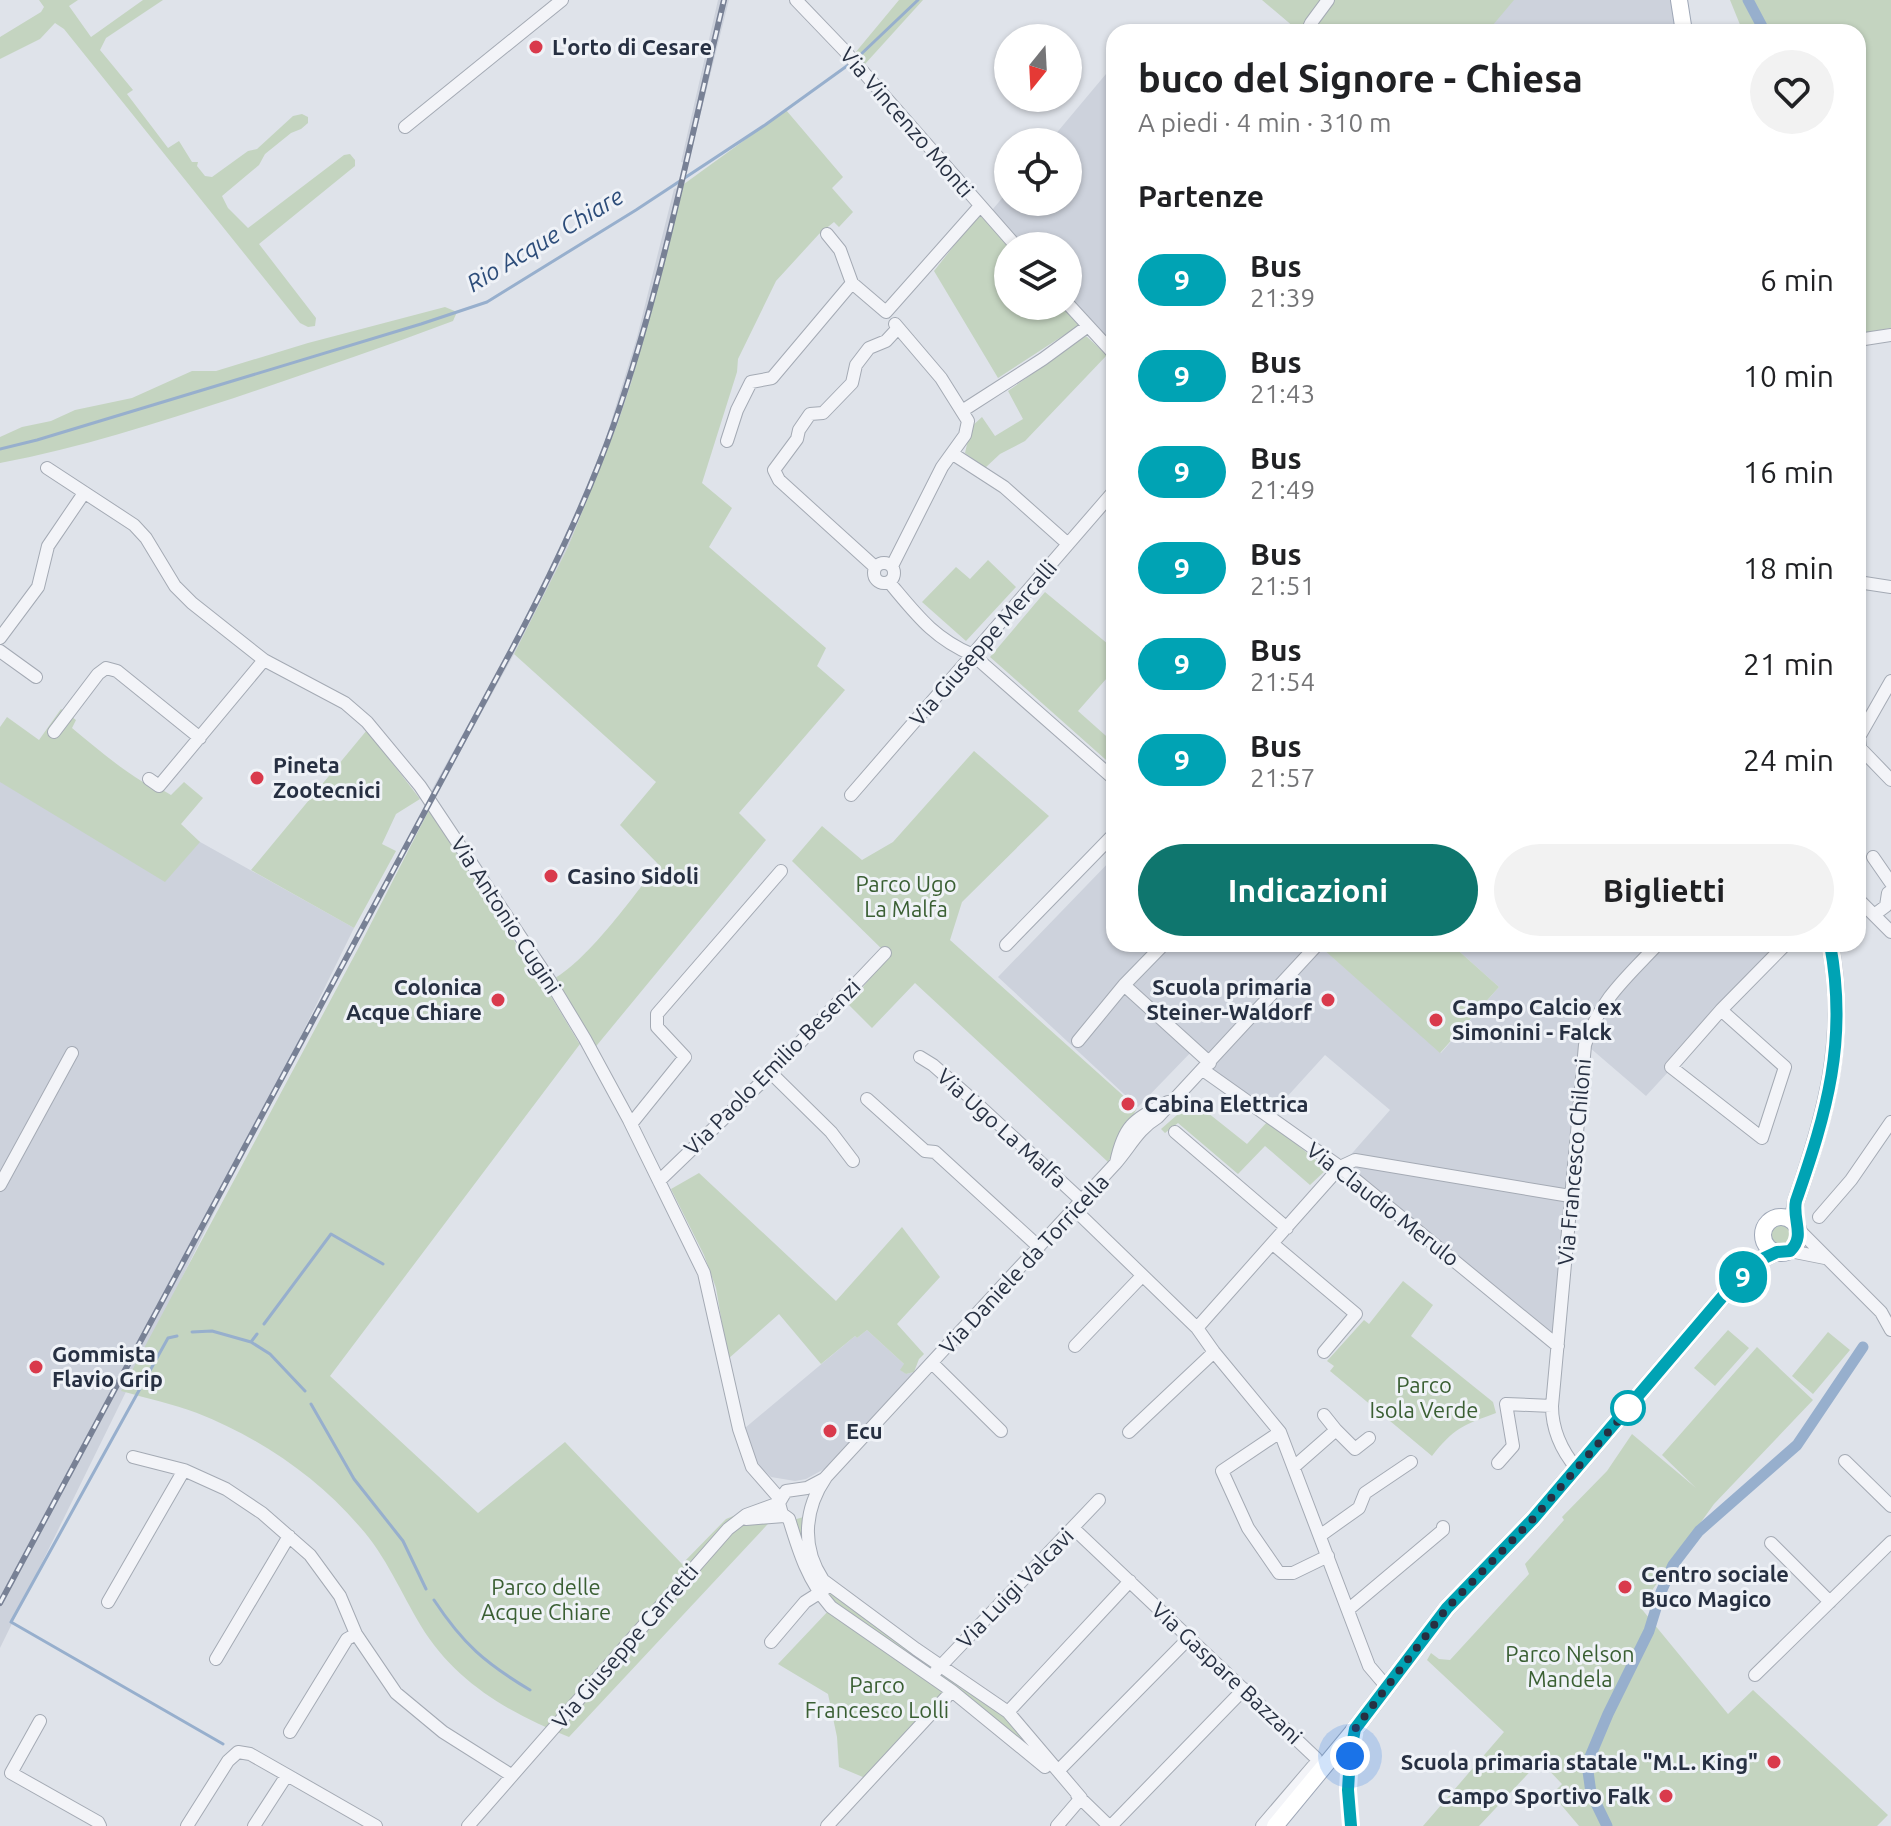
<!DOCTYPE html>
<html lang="it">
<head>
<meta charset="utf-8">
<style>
  body { margin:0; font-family:Ubuntu,sans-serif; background:#f2f2f2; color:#202124; height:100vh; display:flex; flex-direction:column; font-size:30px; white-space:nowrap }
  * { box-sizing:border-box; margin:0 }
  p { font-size:26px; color:#757577 }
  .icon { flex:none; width:44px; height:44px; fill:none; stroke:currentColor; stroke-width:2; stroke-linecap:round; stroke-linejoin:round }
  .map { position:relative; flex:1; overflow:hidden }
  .side { position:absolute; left:1106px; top:24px; width:760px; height:928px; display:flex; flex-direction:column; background:#fff; border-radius:24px; box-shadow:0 2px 6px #0004 }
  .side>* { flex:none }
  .badge { padding:0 16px; border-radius:26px; font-size:28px; line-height:52px }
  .needle { width:52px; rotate:198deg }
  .tools { position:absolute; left:994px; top:24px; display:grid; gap:16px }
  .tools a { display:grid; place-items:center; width:88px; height:88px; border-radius:50%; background:#fff; box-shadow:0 2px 6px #0004; font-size:40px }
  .you { position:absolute; width:40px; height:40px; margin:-20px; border:6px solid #fff; border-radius:50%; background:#1a73e8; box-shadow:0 0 0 12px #1a73e833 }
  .map>.badge { position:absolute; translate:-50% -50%; box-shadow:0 0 0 4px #fff }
  h2 { padding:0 32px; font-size:30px; line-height:72px }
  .round { display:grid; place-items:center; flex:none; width:84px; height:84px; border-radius:42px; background:#f2f2f2 }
  .overview { display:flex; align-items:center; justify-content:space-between; height:136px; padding:0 32px }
  h1 { font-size:38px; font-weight:700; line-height:60px }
  .action { display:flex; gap:16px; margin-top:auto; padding:16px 32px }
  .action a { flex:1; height:92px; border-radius:48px; background:#0f766e; color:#fff; font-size:32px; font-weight:700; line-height:92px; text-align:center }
  .action a+a { background:#f2f2f2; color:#202124 }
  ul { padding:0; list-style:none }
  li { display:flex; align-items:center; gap:24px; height:96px; padding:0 32px }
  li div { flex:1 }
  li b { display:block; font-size:30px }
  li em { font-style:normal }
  li .badge { min-width:88px; font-weight:700; text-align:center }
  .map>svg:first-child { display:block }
</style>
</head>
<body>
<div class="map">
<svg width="1891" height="1826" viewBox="0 0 1891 1826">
  <rect width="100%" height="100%" fill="#dfe3ea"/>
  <!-- built -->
  <path fill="#cdd2dc" d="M718 0H729L688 164 681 162Z
    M1264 0H1673L1677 32H1292L1295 28Z
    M1111 68 1114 71V354L1068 304V246H1016L988 215 1008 191V202H1068V142H1049Z
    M677 188 682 189 675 220 617 425 568 547 514 654 434 799 430 793 512 645 563 545 605 441 637 337 674 189Z
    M0 730 354 928 0 1648Z
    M1114 857V944H1326L1323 948 1441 1053 1499 987 1451 944H1786L1646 1096 1589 1047 1558 1346 1340 1167 1390 1110 1325 1055 1275 1110 1210 1070 1194 1049 1138 1107 998 977Z
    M867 1330 905 1365 901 1370 906 1374 914 1372 826 1468 806 1479 795 1481 771 1477 755 1462 745 1428 855 1336 857 1338Z"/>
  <!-- green -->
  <path fill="#c4d4c0" d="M39 0H78L69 6 91 37 143 0H163L106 38 100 50 133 90 127 94 168 148 179 141 192 162H198L197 166 205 176 212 177 248 151 257 149 293 116 302 114 308 117V123L301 129 291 133 265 154 259 165 222 196 228 208 248 228 344 155 350 154 355 160V166L259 244 316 318 315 326 308 327 300 323 64 29 55 23 40 39 0 59V37L41 12 44 7Z
    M899 0H923L865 64 855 53Z
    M1262 0H1514L1487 32H1300Z
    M1730 0H1891V328L1858 334V32H1743Z
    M786 110 843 177 832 188 853 212 839 227 834 222 819 234 776 281 738 359 737 372 702 483 732 508 709 547 826 648 817 666 845 690 739 813 766 840 593 1050 550 981C586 963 634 896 658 864L620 825 656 782 514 654 568 547 617 425 631 383 684 184Z
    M978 215 983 216 1010 246 1008 306H1064L1078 322V326L998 378 934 271Z
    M445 307 457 312 453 321C381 348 308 373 234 398 157 423 80 448 0 463V437L22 427 51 421 75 410 132 398 192 371H216L308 343Z
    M1086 336 1107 355 1025 441 1000 454 985 468 965 453 971 427 982 417 995 436 1023 419 1008 391Z
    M988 560 1016 587 966 641 922 602 956 567 970 579Z
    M1045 592 1114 649V670L1078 711 1114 743V767L990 657Z
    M61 709 76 720 72 728C95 747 117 766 143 782 152 788 161 788 171 795L184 782 203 798 181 824 200 842 165 882 0 782V727L7 717 39 740Z
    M367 730 420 799 396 814 382 844 396 851 354 928 251 870Z
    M974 751 1049 816 962 902 950 940 1137 1108 1108 1162 915 983 872 1028 849 1005 888 955 792 861 822 826 862 860 893 842Z
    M429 810 499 913 498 917 543 983 579 1043 583 1040 330 1376 478 1513 565 1442 682 1564 726 1519 763 1504 780 1511 569 1737C510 1714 454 1681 421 1626 401 1593 386 1556 360 1527 316 1476 260 1438 197 1413 173 1404 146 1398 121 1391L359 947Z
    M1326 944H1451L1499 987 1440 1053 1322 948Z
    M1193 1101 1247 1144 1268 1121 1327 1169 1310 1185 1265 1146 1238 1174 1178 1123 1165 1133 1161 1129Z
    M699 1173 836 1301 902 1227 940 1277 897 1324 924 1354 919 1359 914 1372 906 1374 900 1370 904 1364 867 1330 857 1338 855 1336 821 1364 779 1314 728 1359 716 1288 704 1255 671 1189Z
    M1768 1235a13 13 0 1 1 26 0a13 13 0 1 1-26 0Z
    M1403 1281 1433 1305 1411 1336 1493 1402 1496 1413C1463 1425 1454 1428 1432 1456L1330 1371 1334 1366 1327 1361 1364 1320 1369 1324Z
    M1728 1330 1749 1348 1715 1386 1694 1368Z
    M1828 1332 1850 1350 1813 1394 1792 1376Z
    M1757 1347 1813 1400 1714 1504 1640 1607 1728 1714 1753 1690 1888 1815 1877 1826H1579L1552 1794 1562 1784 1540 1761 1479 1826H1423L1504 1732 1427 1660 1431 1653 1439 1659 1450 1660 1529 1574 1525 1564 1564 1520 1562 1517 1607 1471 1632 1434 1696 1488 1662 1455Z
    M807 1516 814 1566 1008 1712 1081 1798 1010 1736 952 1692 870 1780 839 1767 837 1737 828 1694 778 1664 831 1608 819 1593 793 1520Z"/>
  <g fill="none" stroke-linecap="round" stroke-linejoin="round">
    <!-- stream -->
    <path stroke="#97afcd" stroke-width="3" d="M857 58 918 0
      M0 449 37 440 421 324 487 302 636 210 765 125 851 63
      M264 1324 331 1234 383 1264
      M192 1332 212 1331 251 1342 257 1334
      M177 1336 168 1338 11 1622 223 1744
      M251 1342 270 1354 305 1391
      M311 1404 354 1479 403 1541 426 1589
      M434 1600C463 1644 485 1663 530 1690"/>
    <!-- canal -->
    <path stroke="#97afcd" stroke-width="11" d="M1748 0 1765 32
      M1858 567 1860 573
      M1858 600V596
      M1607 1826 1591 1793 1587 1764 1608 1714 1649 1631 1661 1592 1673 1565 1699 1531 1797 1445 1863 1347"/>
    <defs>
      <path id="minor" d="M796 0 844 50 1016 246
        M1307 32 1311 23 1328 0
        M405 127 562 0
        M827 234 840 250 852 283
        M1068 304 1114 354
        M1858 340 1891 335
        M962 411 1043 359 1088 326
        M727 441 737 410 751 382 772 378 852 283 886 312 980 206
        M953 454 1004 487 1068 544
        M47 468 134 525 146 538 175 586 192 603 264 660 345 703 367 722 420 786 550 981 585 1039 629 1120 704 1273 739 1429 752 1467 780 1499
        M874 573a10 10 0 1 1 20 0a10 10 0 1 1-20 0Z
        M892 566 942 467 965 435 968 421 941 378 895 324
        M875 567 779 480 774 470 797 439 799 430 810 414 823 413 852 383 856 365 869 348 886 341 898 328
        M889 582C916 614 933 638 973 655L1114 779
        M1858 582 1891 587
        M0 638 38 587 48 546 84 493
        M0 651 36 677
        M1891 681 1859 737 1860 748 1891 780
        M54 732 98 674 106 668 117 671 200 738
        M149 779 159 786 264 660
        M851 795 1114 491
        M1873 857 1891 883
        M1858 899 1891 932
        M1874 915 1886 906 1888 893 1891 891
        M1164 944 1124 985 1210 1063
        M1006 945 1114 834
        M1721 1010 1671 1067 1762 1138 1785 1067 1721 1010 1786 944
        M1078 1041 1124 985
        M920 1057 933 1065 974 1101 1082 1201
        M1203 1070 1340 1167 1558 1346
        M771 1073 831 1132 853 1161
        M867 1099 925 1151 935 1152 1039 1247
        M631 1124 685 1057 657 1027V1014L781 871
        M1175 1132 1287 1228
        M1116 1163C1124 1124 1134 1120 1168 1102
        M659 1181 771 1073 885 953
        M0 1185 72 1053
        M1074 1209 1197 1328 1214 1352 1280 1432 1369 1666 1386 1686
        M1819 1217 1851 1180 1891 1122
        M1799 1230 1881 1312 1891 1330
        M1273 1244 1356 1314 1324 1352
        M1790 1251 1825 1258
        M1197 1328 1340 1167 1355 1160 1570 1196
        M1075 1346 1142 1276
        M932 1363 1001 1431
        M1324 1415 1336 1430
        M1129 1432 1214 1352
        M1280 1432 1222 1471 1248 1528 1279 1573H1293L1328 1556
        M133 1457 184 1470 226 1489 262 1513 310 1555 340 1596 356 1634 396 1693 443 1732 511 1775
        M1845 1461 1891 1506
        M1498 1463 1513 1446 1506 1404 1552 1406
        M1295 1466 1336 1430 1355 1449 1369 1438
        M1577 1469C1561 1450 1552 1430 1552 1406L1585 1045C1600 999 1626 978 1658 944
        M824 1479 807 1488 786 1491 779 1503 782 1514 789 1519C799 1552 808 1581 831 1607L952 1691 1045 1767
        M746 1519 784 1516
        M1073 1528 1316 1758 1315 1764 1262 1826
        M1321 1535 1359 1508 1365 1493 1411 1462
        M1771 1543 1830 1602
        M108 1602 184 1470
        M1349 1609 1443 1530V1527
        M771 1642 805 1602 824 1590
        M216 1659 289 1536
        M936 1671 1099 1500
        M1755 1675 1891 1542
        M1008 1712 1130 1581
        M40 1721 11 1773 98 1822 100 1826
        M290 1732 347 1639 356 1634
        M1058 1771 1189 1638
        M1077 1795 1109 1826
        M1081 1798 1008 1712 916 1649 823 1580C801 1547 804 1509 826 1477L1115 1164C1130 1147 1138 1129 1158 1117L1318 944
        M187 1826 228 1761 238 1752 250 1754 287 1775
        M254 1826 287 1775 376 1826
        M468 1826 728 1529 746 1515 779 1503
        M827 1826 952 1691
        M1057 1826 1081 1798
        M1111 1826 1244 1689
        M1351 1826 1348 1790 1354 1730"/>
      <path id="major" d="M1679 0 1684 32
        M1763 1235a18 18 0 1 1 36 0a18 18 0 1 1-36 0Z
        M1796 1224 1794 1213 1796 1201C1826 1115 1848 1037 1830 944
        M1275 1826 1355 1729 1447 1608 1533 1519 1729 1289 1760 1260 1777 1252"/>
    </defs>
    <!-- minor casing -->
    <use href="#minor" stroke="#a4aab4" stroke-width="14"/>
    <!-- major casing -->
    <use href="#major" stroke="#9ea7b7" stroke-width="18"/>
    <!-- minor -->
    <use href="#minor" stroke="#f3f4f8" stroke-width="12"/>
    <!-- major -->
    <use href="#major" stroke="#fff" stroke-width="16"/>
    <defs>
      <path id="rail" d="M0 1603 511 651C550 577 586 503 614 424 662 286 690 141 724 0"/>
    </defs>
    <!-- rail casing -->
    <use href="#rail" stroke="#788195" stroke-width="6"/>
    <!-- rail -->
    <use href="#rail" stroke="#eff2f7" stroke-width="3" stroke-dasharray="9" stroke-linecap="butt"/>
  </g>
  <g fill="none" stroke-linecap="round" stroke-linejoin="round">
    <defs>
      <path id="line" d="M1351 1826 1348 1790 1350 1756 1355 1729 1447 1608 1533 1519 1729 1289 1760 1260 1777 1252 1790 1251C1806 1236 1792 1220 1796 1201 1827 1112 1848 1040 1830 944"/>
    </defs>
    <!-- line casing -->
    <use href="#line" stroke="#fff" stroke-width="18"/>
    <!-- line -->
    <use href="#line" stroke="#00a3b4" stroke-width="12"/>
    <!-- walk -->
    <path stroke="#273042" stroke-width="8" stroke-dasharray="0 14.4" d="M1350 1756 1355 1729 1447 1608 1533 1519 1636 1400 1628 1408"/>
  </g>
  <!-- markers -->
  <g fill="#d93a4c" stroke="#eff2f7" stroke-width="3">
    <circle cx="536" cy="47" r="8"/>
    <circle cx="257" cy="778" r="8"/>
    <circle cx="551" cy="876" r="8"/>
    <circle cx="498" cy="1000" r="8"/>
    <circle cx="1328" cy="1000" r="8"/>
    <circle cx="1436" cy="1020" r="8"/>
    <circle cx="1128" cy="1104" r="8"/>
    <circle cx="36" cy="1367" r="8"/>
    <circle cx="830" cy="1431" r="8"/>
    <circle cx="1625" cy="1587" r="8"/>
    <circle cx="1774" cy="1762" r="8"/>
    <circle cx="1666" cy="1796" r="8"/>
  </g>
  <circle fill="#fff" stroke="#00a3b4" stroke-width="4" cx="1628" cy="1408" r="16"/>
  <g text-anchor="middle" stroke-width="6" stroke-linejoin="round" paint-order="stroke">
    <!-- poi labels -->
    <g font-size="22" font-weight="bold" fill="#273042" stroke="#eff2f7" text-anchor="start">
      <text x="552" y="55">L'orto di Cesare</text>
      <text x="273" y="773">Pineta<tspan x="273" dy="25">Zootecnici</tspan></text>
      <text x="567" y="884">Casino Sidoli</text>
      <text x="482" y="995" text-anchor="end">Colonica<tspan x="482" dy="25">Acque Chiare</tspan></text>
      <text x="1312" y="995" text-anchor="end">Scuola primaria<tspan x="1312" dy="25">Steiner-Waldorf</tspan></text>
      <text x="1452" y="1015">Campo Calcio ex<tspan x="1452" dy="25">Simonini - Falck</tspan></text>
      <text x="1144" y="1112">Cabina Elettrica</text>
      <text x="52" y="1362">Gommista<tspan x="52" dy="25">Flavio Grip</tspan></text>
      <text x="846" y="1439">Ecu</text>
      <text x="1641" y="1582">Centro sociale<tspan x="1641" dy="25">Buco Magico</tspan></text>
      <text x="1758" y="1770" text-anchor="end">Scuola primaria statale "M.L. King"</text>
      <text x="1650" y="1804" text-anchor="end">Campo Sportivo Falk</text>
    </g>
    <!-- street labels -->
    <g font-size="22" fill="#273042" stroke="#eff2f7">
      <text transform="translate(907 122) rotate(49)" y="8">Via Vincenzo Monti</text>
      <text transform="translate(983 643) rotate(-49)" y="8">Via Giuseppe Mercalli</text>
      <text transform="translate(506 915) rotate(57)" y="8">Via Antonio Cugini</text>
      <text transform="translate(772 1067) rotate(-45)" y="8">Via Paolo Emilio Besenzi</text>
      <text transform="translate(1002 1128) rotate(42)" y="8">Via Ugo La Malfa</text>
      <text transform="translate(1574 1162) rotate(-85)" y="8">Via Francesco Chiloni</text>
      <text transform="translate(1383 1204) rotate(38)" y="8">Via Claudio Merulo</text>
      <text transform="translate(1024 1264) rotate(-47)" y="8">Via Daniele da Torricella</text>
      <text transform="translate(1015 1588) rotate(-46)" y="8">Via Luigi Valcavi</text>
      <text transform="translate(625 1646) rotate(-49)" y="8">Via Giuseppe Carretti</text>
      <text transform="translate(1227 1673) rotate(43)" y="8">Via Gaspare Bazzani</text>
    </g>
    <!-- park labels -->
    <g font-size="22" fill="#3a5f33" stroke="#eff2f7">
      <text x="906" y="892">Parco Ugo<tspan x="906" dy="25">La Malfa</tspan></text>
      <text x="1424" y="1393">Parco<tspan x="1424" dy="25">Isola Verde</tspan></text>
      <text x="546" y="1595">Parco delle<tspan x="546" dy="25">Acque Chiare</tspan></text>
      <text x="1570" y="1662">Parco Nelson<tspan x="1570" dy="25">Mandela</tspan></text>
      <text x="877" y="1693">Parco<tspan x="877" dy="25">Francesco Lolli</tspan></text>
    </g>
    <!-- water labels -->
    <g font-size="24" font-style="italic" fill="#2d4d7a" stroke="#eff2f7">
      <text transform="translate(545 240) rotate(-31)" y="8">Rio Acque Chiare</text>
    </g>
  </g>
</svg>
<div class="tools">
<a><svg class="needle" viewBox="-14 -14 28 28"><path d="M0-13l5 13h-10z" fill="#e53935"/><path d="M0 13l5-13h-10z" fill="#757577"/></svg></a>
<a><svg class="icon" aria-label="locate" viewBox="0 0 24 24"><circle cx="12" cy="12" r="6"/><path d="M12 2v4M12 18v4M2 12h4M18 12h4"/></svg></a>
<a><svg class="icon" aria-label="layers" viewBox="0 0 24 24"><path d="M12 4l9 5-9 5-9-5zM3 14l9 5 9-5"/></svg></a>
</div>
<div class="you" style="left:1350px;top:1756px"></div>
<b class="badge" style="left:1743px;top:1277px;background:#00a3b4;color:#fff">9</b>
<section class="side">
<div class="overview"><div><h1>buco del Signore - Chiesa</h1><p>A piedi · 4 min · 310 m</p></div><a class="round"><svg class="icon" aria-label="heart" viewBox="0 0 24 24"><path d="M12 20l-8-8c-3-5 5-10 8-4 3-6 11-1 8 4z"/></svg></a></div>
<h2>Partenze</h2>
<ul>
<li><span class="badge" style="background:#00a3b4;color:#fff">9</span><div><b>Bus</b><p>21:39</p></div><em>6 min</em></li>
<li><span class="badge" style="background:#00a3b4;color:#fff">9</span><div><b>Bus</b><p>21:43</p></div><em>10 min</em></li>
<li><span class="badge" style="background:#00a3b4;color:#fff">9</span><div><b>Bus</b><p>21:49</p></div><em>16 min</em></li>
<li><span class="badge" style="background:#00a3b4;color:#fff">9</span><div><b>Bus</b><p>21:51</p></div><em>18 min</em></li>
<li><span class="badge" style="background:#00a3b4;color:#fff">9</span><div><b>Bus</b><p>21:54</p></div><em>21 min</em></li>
<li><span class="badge" style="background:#00a3b4;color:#fff">9</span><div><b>Bus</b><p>21:57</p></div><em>24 min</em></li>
</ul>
<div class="action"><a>Indicazioni</a><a>Biglietti</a></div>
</section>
</div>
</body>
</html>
